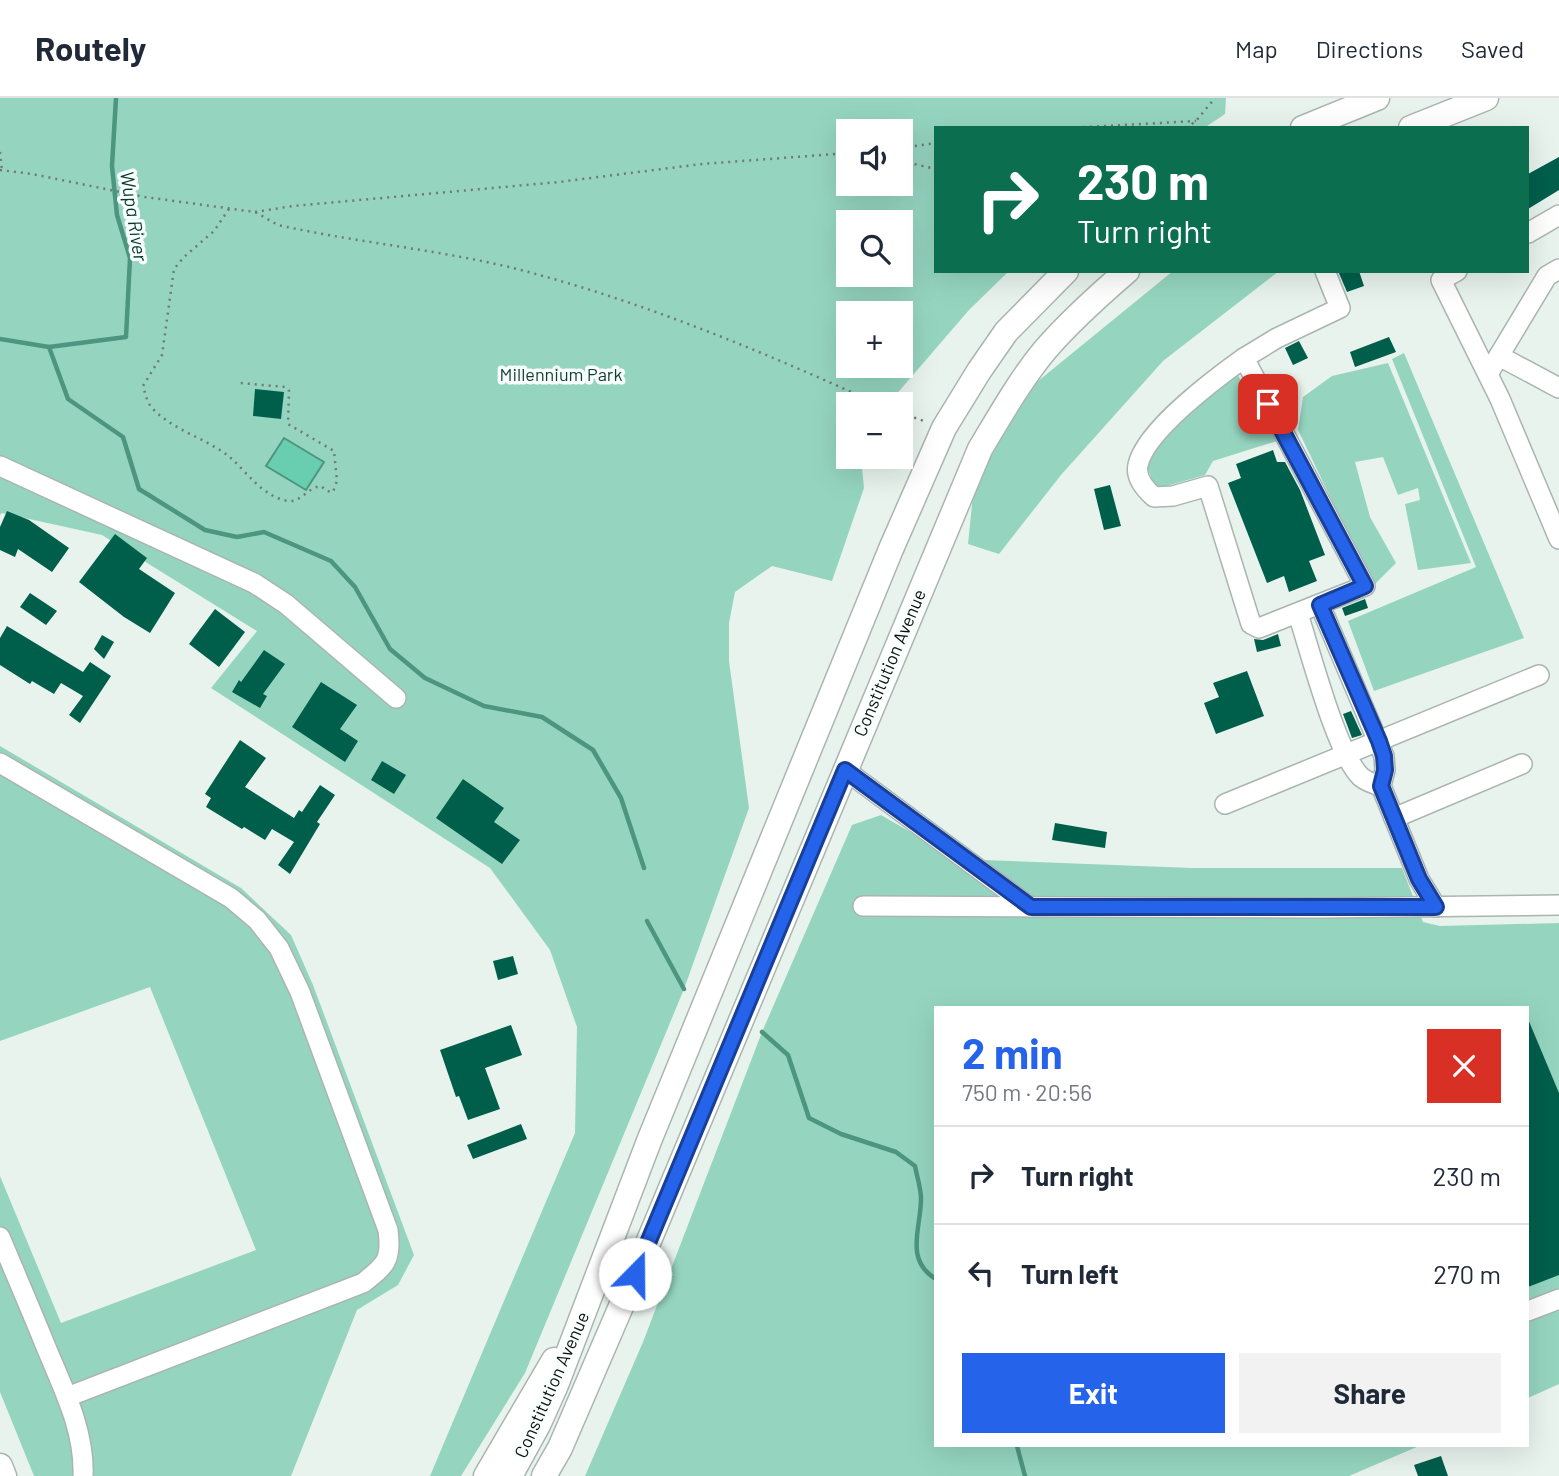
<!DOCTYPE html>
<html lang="en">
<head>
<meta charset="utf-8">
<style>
  :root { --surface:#fff; --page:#f2f2f3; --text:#1f2937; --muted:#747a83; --line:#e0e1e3; --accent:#2563eb }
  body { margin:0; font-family:Barlow,sans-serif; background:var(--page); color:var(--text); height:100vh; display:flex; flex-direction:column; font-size:26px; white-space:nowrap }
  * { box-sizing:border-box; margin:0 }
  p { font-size:23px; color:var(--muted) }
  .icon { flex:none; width:38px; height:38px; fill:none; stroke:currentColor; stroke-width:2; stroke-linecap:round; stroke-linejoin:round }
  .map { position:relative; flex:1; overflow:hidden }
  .panel { position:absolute; left:934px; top:908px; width:595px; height:441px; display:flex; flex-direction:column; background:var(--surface); border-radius:0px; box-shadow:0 7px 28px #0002 }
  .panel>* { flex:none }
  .banner { position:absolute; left:934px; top:28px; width:595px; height:147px; border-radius:0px; box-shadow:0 7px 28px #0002; background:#0b6e4f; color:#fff; overflow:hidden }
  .fabs { position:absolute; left:836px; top:21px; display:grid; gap:14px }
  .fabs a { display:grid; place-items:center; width:77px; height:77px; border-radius:0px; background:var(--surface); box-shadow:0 7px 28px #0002; font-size:35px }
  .pin { position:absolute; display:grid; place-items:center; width:60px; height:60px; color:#fff; margin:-30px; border-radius:14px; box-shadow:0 4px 10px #0006 }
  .me { position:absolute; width:77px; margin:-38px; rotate:22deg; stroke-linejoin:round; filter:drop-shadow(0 0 5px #0008) }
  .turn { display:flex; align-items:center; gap:24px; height:147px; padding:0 28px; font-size:32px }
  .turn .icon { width:91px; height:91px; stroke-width:2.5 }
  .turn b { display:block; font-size:49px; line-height:60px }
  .round { display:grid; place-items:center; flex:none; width:74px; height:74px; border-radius:0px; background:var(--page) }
  .summary { display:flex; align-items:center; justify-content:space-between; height:119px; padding:0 28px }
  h1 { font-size:42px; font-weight:700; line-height:52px; color:var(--accent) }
  .action { display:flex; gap:14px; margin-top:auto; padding:14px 28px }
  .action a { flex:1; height:80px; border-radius:0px; background:var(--accent); color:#fff; font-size:28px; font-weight:700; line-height:80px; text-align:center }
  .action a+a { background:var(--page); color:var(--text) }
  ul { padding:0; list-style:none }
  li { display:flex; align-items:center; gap:21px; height:98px; padding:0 28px; border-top:2px solid var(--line) }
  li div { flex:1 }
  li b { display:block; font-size:26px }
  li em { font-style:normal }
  header { display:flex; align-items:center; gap:42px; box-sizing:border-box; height:98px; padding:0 35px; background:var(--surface); border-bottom:2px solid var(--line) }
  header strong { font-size:33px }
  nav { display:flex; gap:38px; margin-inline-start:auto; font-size:24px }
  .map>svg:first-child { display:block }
</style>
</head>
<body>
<header>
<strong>Routely</strong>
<nav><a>Map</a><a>Directions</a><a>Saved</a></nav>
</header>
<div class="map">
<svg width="1559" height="1378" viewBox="0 0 1559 1378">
  <rect width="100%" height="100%" fill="#e8f3ee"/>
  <g fill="#95d5c0" fill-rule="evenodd">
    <path d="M 0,0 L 1226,0 L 1225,16 L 1204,30 L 936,30 L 936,173 L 1009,173 L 969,212 L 888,306 L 849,306 L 849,359 L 861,359 L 864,390 L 832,483 L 772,468 L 735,494 L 729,525 L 729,563 L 749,710 L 684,891 L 525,1275 L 461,1378 L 430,1378 L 575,1035 L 577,929 L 550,852 L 490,770 L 211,590 L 257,533 L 102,437 L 2,415 L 0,417 ZM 849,33 L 901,33 L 901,86 L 849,86 ZM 849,124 L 901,124 L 901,177 L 849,177 ZM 849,215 L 901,215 L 901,268 L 849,268 Z"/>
    <polygon points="1173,173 1279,173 1163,263 1061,377 999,456 968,446 974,387 1032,288"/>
    <polygon points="1404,255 1524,540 1374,593 1348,523 1476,469 1392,261"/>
    <polygon points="1388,265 1471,465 1418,472 1405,406 1420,402 1418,390 1398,397 1383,359 1355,364 1370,419 1396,465 1373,488 1298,332 1303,299 1332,278"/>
    <polygon points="1236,274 1277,343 1213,363 1205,377 1156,391 1146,367 1161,339"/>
    <polygon points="0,648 241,790 291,837 313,887 414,1157 398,1187 357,1212 291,1378 34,1378 0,1294 0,1078 61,1225 256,1152 150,889 0,943"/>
    <polygon points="881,717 957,761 1192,770 1402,770 1423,824 1440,828 1559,825 1559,1286 1528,1300 1528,910 936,910 936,1348 1419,1348 1349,1378 585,1378 643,1244 762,934 852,727"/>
  </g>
  <polygon fill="#69cdaf" stroke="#4d957f" stroke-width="2" points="284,340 324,364 306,392 266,368"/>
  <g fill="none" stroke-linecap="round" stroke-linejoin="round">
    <g stroke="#4d957f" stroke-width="4.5">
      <polyline points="0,241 49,249 126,239 130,160 117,117 112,68 116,0"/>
      <polyline points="49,249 68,301 123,339 139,391 205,432 237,439 264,434 331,463 355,489 390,551 425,580 484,608 542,619 593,652 621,700 644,770"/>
      <polyline points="647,823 684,891"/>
      <path d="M 762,934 L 788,957 L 809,1020 L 841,1036 L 896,1054 L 915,1068 C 917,1079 921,1090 921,1101 C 921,1130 904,1162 936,1181"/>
      <polyline points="1017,1348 1025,1378"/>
    </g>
  </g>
  <g fill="#005f4b">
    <polygon points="1559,59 1559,92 1528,111 1528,76"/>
    <polygon points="1338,173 1359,173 1364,188 1347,194"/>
    <polygon points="1389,239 1396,254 1355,269 1350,254"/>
    <polygon points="1299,243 1308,260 1293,267 1285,250"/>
    <polygon points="255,291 284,294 281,321 253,318"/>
    <polygon points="1273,352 1277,364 1285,364 1300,392 1325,457 1309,463 1317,483 1289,494 1284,478 1267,485 1228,385 1241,380 1236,366"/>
    <polygon points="1110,387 1121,428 1104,432 1094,391"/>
    <polygon points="7,413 29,422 69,450 52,474 18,451 15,459 0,452 0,429"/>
    <polygon points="115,436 147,460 139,471 175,495 150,535 124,519 79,484"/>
    <polygon points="30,495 57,513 46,527 20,509"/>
    <polygon points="1365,501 1368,510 1345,518 1342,510"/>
    <polygon points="215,511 245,534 219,569 189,546"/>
    <polygon points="7,528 83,574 90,564 111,578 80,625 69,617 83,598 61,585 54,596 32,583 30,586 0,567 0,540"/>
    <polygon points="1278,536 1281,548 1257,554 1254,541 1263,542"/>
    <polygon points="102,537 114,544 104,561 94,551"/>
    <polygon points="264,552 285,566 263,596 267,598 260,610 232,594 239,582 241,584"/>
    <polygon points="1247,573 1264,618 1216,636 1204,605 1219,599 1213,585"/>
    <polygon points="321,584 357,607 340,631 358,643 345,664 292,629"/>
    <polygon points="1351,613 1362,637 1352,640 1343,616"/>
    <polygon points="240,642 266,660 245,689 294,720 299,712 302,714 320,687 335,697 317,724 320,726 290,776 278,767 294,744 272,731 265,742 244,729 242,731 206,709 211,700 205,696"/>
    <polygon points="382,663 406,677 394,696 371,682"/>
    <polygon points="463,681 504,710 494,724 520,742 502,766 436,720"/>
    <polygon points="1055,725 1107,734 1105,750 1052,742"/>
    <polygon points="513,858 518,876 498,882 493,863"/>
    <polygon points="1528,921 1559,995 1559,1177 1528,1189"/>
    <polygon points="511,927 522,957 485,970 500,1011 468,1022 459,998 456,999 440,952"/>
    <polygon points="521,1026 527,1041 473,1061 467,1047"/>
    <polygon points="1441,1358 1448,1378 1418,1378 1414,1367"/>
  </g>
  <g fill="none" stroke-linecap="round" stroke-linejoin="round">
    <defs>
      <g id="minor">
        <polyline points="1528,135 1559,117"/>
        <polyline points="1457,173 1441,182 1500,301 1559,441"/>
        <polyline points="1499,258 1559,290"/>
        <path d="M 1244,260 L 1365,488 L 1259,530 L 1251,526 L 1208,388 L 1173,398 L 1154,399 C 1145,391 1135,380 1138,367 C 1145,333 1216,280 1244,260 Z"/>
        <polyline points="1244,260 1277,240 1340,210 1325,173"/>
        <polyline points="1488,276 1547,178 1559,171"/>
        <polyline points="0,368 254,485 286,506 396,600"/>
        <polyline points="1320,507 1384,658 1385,672 1381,688 1419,781 1436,809"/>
        <path d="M 1298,516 C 1310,552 1336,655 1361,679 C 1367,684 1374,686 1381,688"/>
        <path d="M 0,665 L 231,800 L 257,822 L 279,850 L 300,894 L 388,1132 C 392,1162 386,1167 363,1185 L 67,1299"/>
        <polyline points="845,672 1030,809"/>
        <polyline points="1225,706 1539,577"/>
        <polyline points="1394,720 1522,666"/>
        <polyline points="863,808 1318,810 1559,807"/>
        <path d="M 0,1139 C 15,1175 31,1212 46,1249 C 63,1290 85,1333 83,1378"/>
        <polyline points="1528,1213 1559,1201"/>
      </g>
      <g id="major">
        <polyline points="1303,30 1377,0"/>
        <polyline points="1411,30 1486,0"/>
        <polyline points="0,1368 4,1378"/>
        <polyline points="486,1378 554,1262"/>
        <polyline points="510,1378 538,1327 556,1287 649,1043 891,451 944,330 979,273 1006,234 1066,173"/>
        <path d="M 544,1378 L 560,1350 L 635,1176 L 980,351 C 1000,318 1020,282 1045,252 C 1070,223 1098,198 1127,173"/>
      </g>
    </defs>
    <use href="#minor" stroke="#aab5b1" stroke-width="22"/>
    <use href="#major" stroke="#aab5b1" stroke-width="27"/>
    <g stroke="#717875" stroke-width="2.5" stroke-dasharray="2 5" stroke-linecap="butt">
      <polyline points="1069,30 1196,23"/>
      <polyline points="1186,30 1196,23 1215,0"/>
      <polyline points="901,50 936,45"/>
      <polyline points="0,54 2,73"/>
      <polyline points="901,63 936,71"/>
      <path d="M 0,72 L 32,76 L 145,99 L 255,114 L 278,127 C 354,144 433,151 509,169 C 637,201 759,252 878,306"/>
      <path d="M 229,111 L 214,133 L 184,159 L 174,171 L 162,257 L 143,288 C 146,298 147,305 154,312 C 176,334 209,341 232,361 C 248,376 264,399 288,403 C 300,405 307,390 321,388 L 327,393 L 333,394 L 337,383 L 334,353 L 288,326 L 289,293 L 286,289 L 240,285"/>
      <polyline points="255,114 293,108 559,84 702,66 849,55"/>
      <polyline points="901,315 924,323"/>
    </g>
    <use href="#minor" stroke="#fff" stroke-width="19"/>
    <use href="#major" stroke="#fff" stroke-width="24"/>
  </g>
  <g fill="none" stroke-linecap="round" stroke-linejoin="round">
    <defs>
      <polyline id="route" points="635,1176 845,672 1031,809 1436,809 1419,781 1381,688 1385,672 1384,658 1379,643 1320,507 1365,488 1268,306"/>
    </defs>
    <use href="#route" stroke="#184099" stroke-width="18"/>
    <use href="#route" stroke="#2563eb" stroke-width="12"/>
  </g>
  <g text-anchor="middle" stroke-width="7" stroke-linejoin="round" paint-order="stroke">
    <g font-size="18" fill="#103d31" stroke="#f8fffc">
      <text x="561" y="283">Millennium Park</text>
    </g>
    <g font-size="18" fill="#0d1110" stroke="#f8fffc">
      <text transform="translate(890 565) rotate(-67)" y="6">Constitution Avenue</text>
      <text transform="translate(552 1287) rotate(-66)" y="6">Constitution Avenue</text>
    </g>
    <g font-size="19" font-style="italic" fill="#07372b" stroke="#f8fffc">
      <text transform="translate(134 118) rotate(81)" y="7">Wupa River</text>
    </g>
  </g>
</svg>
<div class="fabs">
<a><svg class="icon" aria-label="sound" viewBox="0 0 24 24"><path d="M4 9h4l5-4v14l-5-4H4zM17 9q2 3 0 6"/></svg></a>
<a><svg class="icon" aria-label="search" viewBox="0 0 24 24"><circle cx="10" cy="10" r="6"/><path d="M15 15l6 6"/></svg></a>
<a>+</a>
<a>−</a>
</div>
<div class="pin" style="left:1268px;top:306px;background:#d93025"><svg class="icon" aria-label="arrive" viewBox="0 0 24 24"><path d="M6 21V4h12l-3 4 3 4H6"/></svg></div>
<svg class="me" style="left:635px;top:1176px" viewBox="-20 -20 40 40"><circle r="19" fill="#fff"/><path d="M0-13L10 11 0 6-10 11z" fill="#2563eb"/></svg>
<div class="banner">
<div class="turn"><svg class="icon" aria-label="right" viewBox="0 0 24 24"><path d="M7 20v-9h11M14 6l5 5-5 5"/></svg><div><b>230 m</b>Turn right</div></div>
</div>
<section class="panel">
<div class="summary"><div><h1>2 min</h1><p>750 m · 20:56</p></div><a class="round" style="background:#d93025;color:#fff"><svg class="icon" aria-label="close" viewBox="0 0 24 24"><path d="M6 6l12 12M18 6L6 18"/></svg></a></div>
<ul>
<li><svg class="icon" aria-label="right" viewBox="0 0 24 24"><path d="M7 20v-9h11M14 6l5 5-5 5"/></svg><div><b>Turn right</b></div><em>230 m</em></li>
<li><svg class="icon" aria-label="left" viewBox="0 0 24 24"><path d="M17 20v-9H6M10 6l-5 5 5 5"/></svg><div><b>Turn left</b></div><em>270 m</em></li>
</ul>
<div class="action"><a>Exit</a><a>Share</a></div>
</section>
</div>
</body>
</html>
